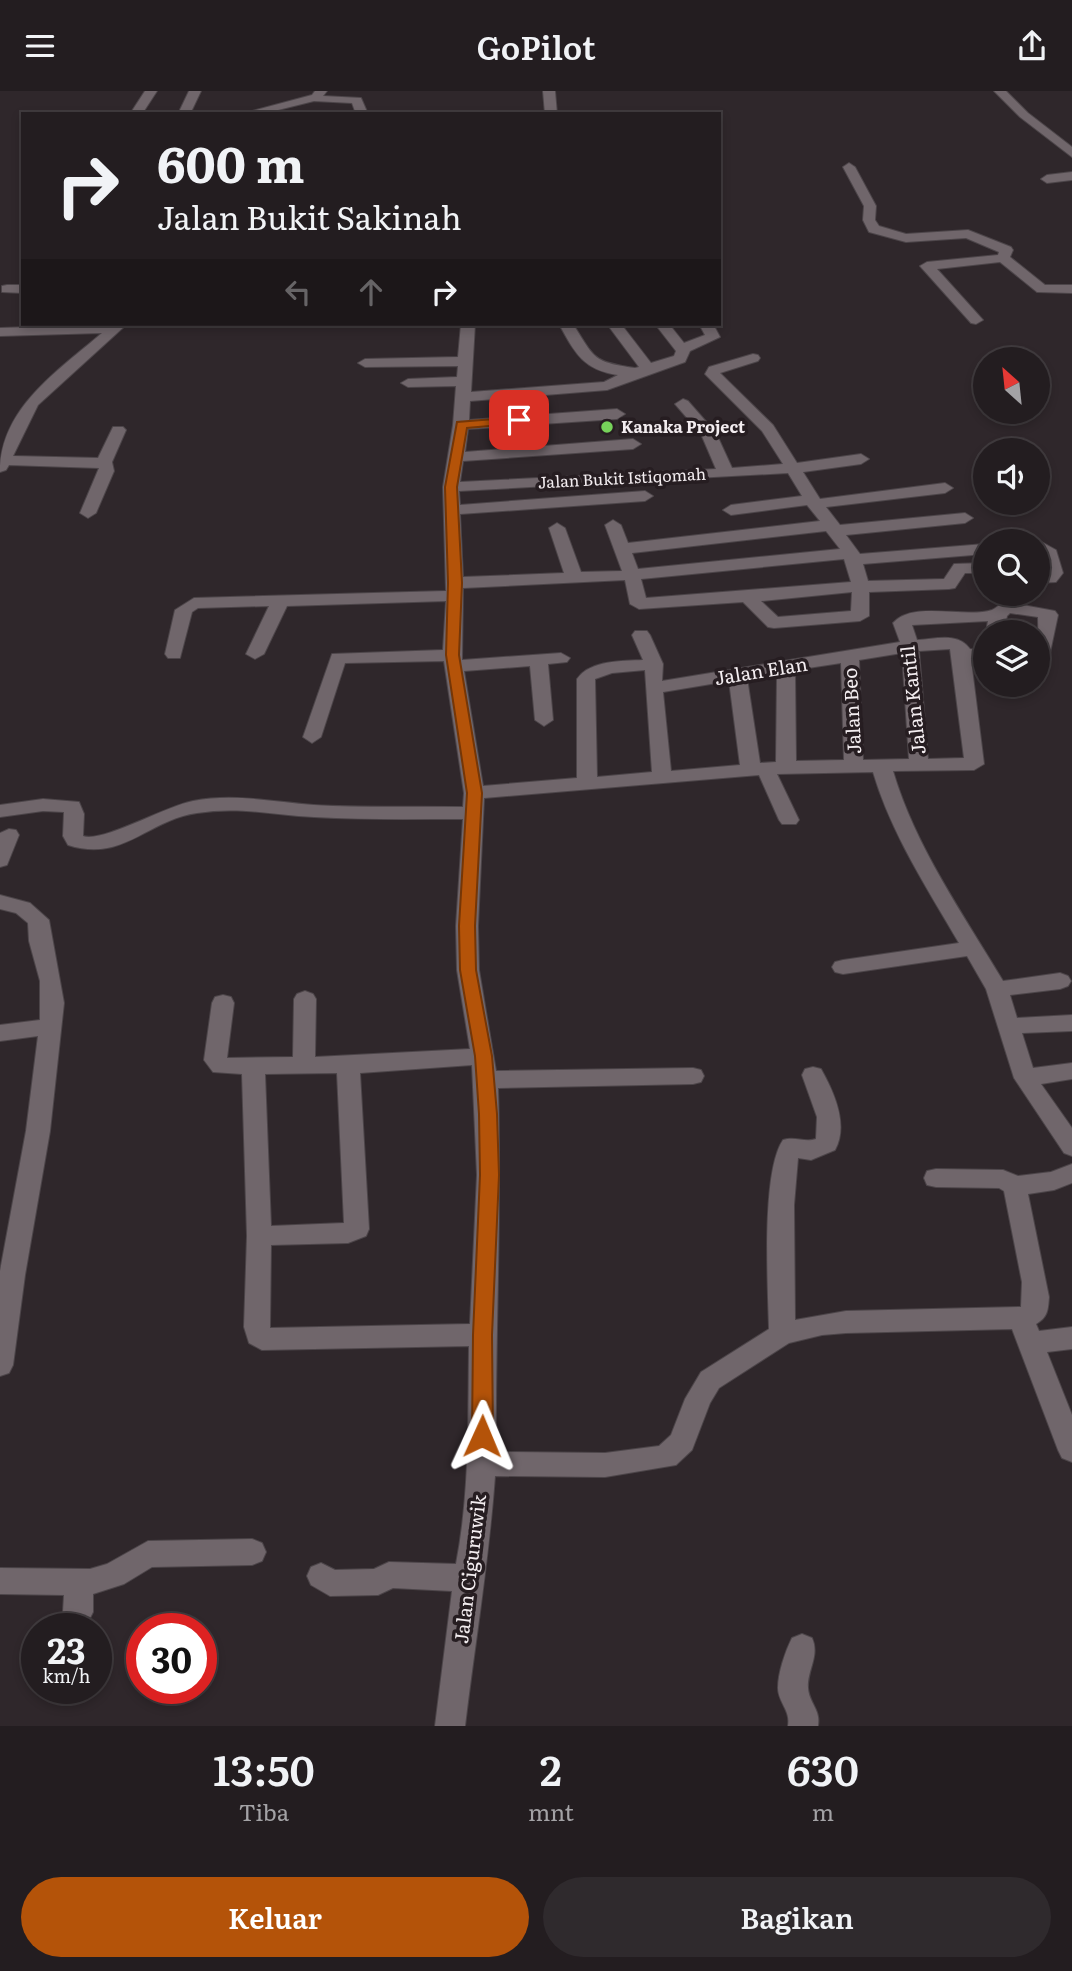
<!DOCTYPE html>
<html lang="id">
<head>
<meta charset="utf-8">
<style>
  :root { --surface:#231d20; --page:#2f2a2d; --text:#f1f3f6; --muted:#a3a2a5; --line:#403b3e; --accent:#b45309 }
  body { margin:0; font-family:Literata,serif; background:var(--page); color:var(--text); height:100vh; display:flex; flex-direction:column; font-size:26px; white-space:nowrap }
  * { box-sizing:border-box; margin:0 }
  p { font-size:23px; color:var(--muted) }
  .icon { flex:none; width:38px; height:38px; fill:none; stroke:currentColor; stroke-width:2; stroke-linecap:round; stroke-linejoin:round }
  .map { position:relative; height:1635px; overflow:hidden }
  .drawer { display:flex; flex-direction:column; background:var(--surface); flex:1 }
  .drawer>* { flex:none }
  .banner { position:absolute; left:21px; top:21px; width:700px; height:214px; border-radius:0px; box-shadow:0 4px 10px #0003,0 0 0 2px var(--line); background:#231d20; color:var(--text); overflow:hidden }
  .needle { width:46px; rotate:333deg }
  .controls { position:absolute; left:973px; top:256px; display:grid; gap:14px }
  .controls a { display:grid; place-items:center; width:77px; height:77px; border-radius:50%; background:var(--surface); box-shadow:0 4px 10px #0003,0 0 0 2px var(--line); font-size:35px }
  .speed { position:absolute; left:21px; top:1522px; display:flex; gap:14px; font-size:35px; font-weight:700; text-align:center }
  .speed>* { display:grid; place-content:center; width:91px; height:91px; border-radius:50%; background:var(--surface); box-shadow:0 4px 10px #0003,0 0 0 2px var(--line); line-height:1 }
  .speed small { font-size:18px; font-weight:400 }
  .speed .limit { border:10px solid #d22; background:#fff; color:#111 }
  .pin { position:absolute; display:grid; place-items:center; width:60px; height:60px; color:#fff; margin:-30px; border-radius:14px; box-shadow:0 4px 10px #0006 }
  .me { position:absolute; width:77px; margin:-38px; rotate:1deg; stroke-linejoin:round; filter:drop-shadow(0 0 5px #0008) }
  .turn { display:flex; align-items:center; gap:24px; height:147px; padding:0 21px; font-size:32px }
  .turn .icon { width:91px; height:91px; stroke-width:2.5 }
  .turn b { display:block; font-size:49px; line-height:60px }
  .lanes { display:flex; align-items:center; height:66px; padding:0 21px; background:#0003; justify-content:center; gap:35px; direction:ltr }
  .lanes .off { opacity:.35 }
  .eta { display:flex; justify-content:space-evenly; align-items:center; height:119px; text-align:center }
  .eta b { font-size:42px; font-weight:600; line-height:49px }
  .cta { display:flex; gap:14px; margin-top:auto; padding:14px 21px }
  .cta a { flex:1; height:80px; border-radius:42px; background:var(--accent); color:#fff; font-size:28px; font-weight:600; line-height:80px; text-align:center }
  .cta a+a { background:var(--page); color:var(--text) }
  header { display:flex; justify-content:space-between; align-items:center; height:91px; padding:0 21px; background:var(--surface); font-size:32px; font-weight:600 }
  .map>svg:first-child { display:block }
</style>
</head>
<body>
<header><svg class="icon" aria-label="menu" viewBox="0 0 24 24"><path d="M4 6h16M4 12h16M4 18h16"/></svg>GoPilot<svg class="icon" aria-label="share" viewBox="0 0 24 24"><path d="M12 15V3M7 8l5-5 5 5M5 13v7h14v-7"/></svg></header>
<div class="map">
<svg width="1072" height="1635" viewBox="0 0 1072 1635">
  <rect width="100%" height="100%" fill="#2f272b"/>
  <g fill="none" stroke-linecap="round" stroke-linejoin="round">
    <defs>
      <g id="minor">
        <polygon points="145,0 157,0 142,23 130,23"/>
        <polygon points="189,0 201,0 190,23 178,23"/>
        <polygon points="315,0 327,0 323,5 361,7 368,23 356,23 352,12 314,10 262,23 241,23 312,4"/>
        <polygon points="543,0 555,0 557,23 545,23"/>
        <polygon points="994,0 1006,0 1028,22 1072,56 1072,66 1020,26"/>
        <polygon points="849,72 855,76 876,115 875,129 879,135 906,143 968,139 1011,156 1013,159 1010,166 1045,194 1072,194 1072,202 1037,201 1000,171 937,178 983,229 976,233 971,232 920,175 927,171 998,164 999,161 966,147 906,151 869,141 863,129 864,115 843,76"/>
        <polygon points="1072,81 1072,89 1047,92 1041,88 1047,84"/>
        <polygon points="7,194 23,194 23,202 2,201 2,195"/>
        <path d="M 127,233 L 38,314 L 13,365 L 98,367 L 113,336 L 123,336 L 126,339 L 112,371 L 114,380 L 96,422 L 88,427 L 80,422 L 99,377 L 9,374 L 6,379 L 0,381 C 0,317 58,280 102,242 L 0,245 L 0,237 Z"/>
        <path d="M 461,233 L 475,233 L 471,301 L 604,291 L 618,284 C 583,279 575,262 559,233 L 573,233 C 595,268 593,271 635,277 L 639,276 L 607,233 L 621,233 L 651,272 L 674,265 L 676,260 L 655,233 L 669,233 L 684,252 L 705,244 L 699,233 L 713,233 L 720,246 L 690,260 L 685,271 L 607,299 L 470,310 L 469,329 L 617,318 L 625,323 L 617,328 L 468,338 L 465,361 L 633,348 L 641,353 L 633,358 L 463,370 L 460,391 L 716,378 L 701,343 L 675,313 L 683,308 L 688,310 L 716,342 L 732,377 L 783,373 L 762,340 L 705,283 L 709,276 L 753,263 L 758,264 L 760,267 L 758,270 L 720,282 L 773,334 L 797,372 L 861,363 L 869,368 L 861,373 L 803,381 L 820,408 L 945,392 L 953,397 L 945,402 L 826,416 L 840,434 L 965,422 L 973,427 L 965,432 L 846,444 L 860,463 L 985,453 L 985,463 L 863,473 L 868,490 L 944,488 L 954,473 L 985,472 L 985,482 L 965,482 L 955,497 L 949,498 L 869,501 L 869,525 L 860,530 L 774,537 L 768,536 L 743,511 L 639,518 L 630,513 L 625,489 L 463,497 L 462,569 L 561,562 L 570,567 L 567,571 L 548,573 L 553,629 L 544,635 L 535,629 L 530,575 L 464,580 L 483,695 L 577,687 L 577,588 C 590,569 622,570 643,569 L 632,544 L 635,540 L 647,540 L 650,544 L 663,573 L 662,590 L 900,551 L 893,532 C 913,509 966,528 992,519 C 997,517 1000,512 1006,511 L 1055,520 L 1058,524 L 1048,571 L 1039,576 L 1038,526 L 1010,522 L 1007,525 L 1004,541 L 986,541 L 988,530 L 912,534 L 917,549 C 936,548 958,541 970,558 L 985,560 L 985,570 L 971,569 L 984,673 L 974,679 L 893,680 C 915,755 963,823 1003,890 L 1060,882 L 1068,885 L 1071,890 L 1068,895 L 1060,898 L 1010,904 L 1017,927 L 1072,924 L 1072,940 L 1022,942 L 1033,977 L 1072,972 L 1072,988 L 1041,993 L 1072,1037 L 1072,1065 L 1064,1062 L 1014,987 L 986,898 L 967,865 L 843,883 L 835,881 L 832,876 L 835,871 L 843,869 L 959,852 C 927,797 891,742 873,681 L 777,683 L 799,729 L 796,733 L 782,733 L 779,729 L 759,684 L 484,707 L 478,835 L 479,879 L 496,980 L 693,977 L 701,979 L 704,985 L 701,991 L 693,993 L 498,997 C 502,1118 495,1240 496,1361 L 605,1362 L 659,1355 L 671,1344 L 685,1308 L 701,1281 L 769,1238 C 768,1196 761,1081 783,1049 C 795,1045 805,1052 816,1048 L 817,1026 L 802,984 L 805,978 L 813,976 L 821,978 C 834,1001 849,1034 835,1059 L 811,1069 L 798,1067 L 794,1114 L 795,1229 L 846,1220 L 1021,1216 L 1022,1191 L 1004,1100 L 999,1097 L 936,1096 L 927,1094 L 924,1087 L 927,1080 L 936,1078 L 1003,1079 L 1018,1085 L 1051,1081 L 1072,1073 L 1072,1092 L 1054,1099 L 1028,1103 L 1049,1206 C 1048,1219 1048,1226 1036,1233 L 1039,1240 L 1072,1236 L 1072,1258 L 1047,1261 L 1072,1324 L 1072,1371 L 1062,1367 L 1058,1359 L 1012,1238 L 846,1242 L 822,1244 L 789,1252 L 719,1297 L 710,1312 L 692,1359 L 676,1374 L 605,1386 L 495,1385 C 489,1469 475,1552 465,1635 L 435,1635 L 452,1500 L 393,1497 L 378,1504 L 330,1505 L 311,1494 L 307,1485 L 311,1476 L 321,1472 L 335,1479 L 374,1478 L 389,1471 L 456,1473 C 470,1401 468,1328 469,1255 L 262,1259 L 249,1252 L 244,1236 L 247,1145 L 242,983 L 213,981 L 204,969 L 212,912 L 215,906 L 223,904 L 231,906 L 234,912 L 227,967 L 293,966 L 294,908 L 297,903 L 305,900 L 313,903 L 316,908 L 315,966 L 470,958 L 457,879 L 456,835 L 463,728 C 413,728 363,729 314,726 C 273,724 238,715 197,722 C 147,729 123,772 68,754 L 63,745 L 64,721 L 43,720 L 0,726 L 0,714 L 43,708 L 79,711 L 84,723 L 83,745 C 102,752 166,715 193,710 C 234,702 273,711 314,714 C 364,717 414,715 463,716 L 464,702 L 444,570 L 345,572 L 321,646 L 312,652 L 303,646 L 332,563 L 443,559 L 446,510 L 287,515 L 264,563 L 255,568 L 246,563 L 269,515 L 198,517 L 192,521 L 180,567 L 168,567 L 165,563 L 175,519 L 194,507 L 446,500 L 443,396 L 453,334 L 456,295 L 408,296 L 401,292 L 408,288 L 457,286 L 458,275 L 365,276 L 358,272 L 365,268 L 458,266 ZM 788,382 L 802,405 L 731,414 L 723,419 L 731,424 L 807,414 L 820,430 L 628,452 L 621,434 L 613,429 L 605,434 L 622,480 L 581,481 L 565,437 L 557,432 L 549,437 L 564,482 L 463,486 L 460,423 L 645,410 L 653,405 L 645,400 L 460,414 L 459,400 ZM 826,440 L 840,458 L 638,478 L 632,462 ZM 844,468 L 851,491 L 646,507 L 641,488 ZM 852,501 L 851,520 L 778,526 L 761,510 ZM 950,558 L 964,667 L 928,668 L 919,560 ZM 902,562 L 909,668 L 863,669 L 859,569 ZM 841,572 L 844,669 L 796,670 L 795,579 ZM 645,579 L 652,681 L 597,686 L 595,588 L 612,582 ZM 777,582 L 776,671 L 760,672 L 747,587 ZM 729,590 L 740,674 L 671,680 L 663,601 ZM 472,974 L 477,1084 L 470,1233 L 270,1237 L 271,1154 L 348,1152 L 366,1145 L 369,1138 L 360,982 ZM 337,982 L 344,1132 L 271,1135 L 265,983 Z"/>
        <polygon points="1038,449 1056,459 1063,482 1056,491 1038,492 1038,482 1045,482 1038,460 1038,450 1035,450"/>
        <polygon points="9,738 16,739 19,744 7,774 0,776 0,742"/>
        <polygon points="0,804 30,812 49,829 64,912 50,1040 25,1184 13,1274 9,1282 0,1285 0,1180 26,1040 38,945 0,950 0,934 40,929 40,890 29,850 28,832 16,822 0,818"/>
        <polygon points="252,1448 262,1452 266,1461 262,1470 252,1474 152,1476 124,1493 93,1503 93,1521 88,1531 78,1535 68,1531 63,1521 64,1504 0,1503 0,1477 90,1478 107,1473 148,1450"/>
        <path d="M 802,1543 L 812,1547 C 820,1565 807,1579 808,1597 C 809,1612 821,1619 818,1635 L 788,1635 C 791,1620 778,1611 778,1597 C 778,1582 785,1561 792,1547 Z"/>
      </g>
    </defs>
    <use href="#minor" stroke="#4c4549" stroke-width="2"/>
    <use href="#minor" fill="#70666b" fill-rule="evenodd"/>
  </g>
  <polygon fill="#b45309" stroke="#753606" stroke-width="2" points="519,326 523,327 523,332 467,337 457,396 462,492 459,564 482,702 475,835 476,879 492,965 497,1023 499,1084 492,1244 493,1345 490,1352 482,1354 475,1352 472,1345 473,1244 480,1084 479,1023 475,965 460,879 459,835 467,702 446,564 448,492 445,396 457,331"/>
  <circle fill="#76d25a" stroke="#261d21" stroke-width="2.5" cx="607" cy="336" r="7"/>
  <g text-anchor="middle" stroke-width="7" stroke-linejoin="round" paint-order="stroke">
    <g font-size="16" font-weight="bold" fill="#f3edf0" stroke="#261d21" text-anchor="start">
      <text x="621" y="342">Kanaka Project</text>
    </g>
    <g font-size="16" fill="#f3edf0" stroke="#261d21">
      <text transform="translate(622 387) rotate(-3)" y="6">Jalan Bukit Istiqomah</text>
    </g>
    <g font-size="19" fill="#f3edf0" stroke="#261d21">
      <text transform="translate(761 580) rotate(-9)" y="7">Jalan Elan</text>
      <text transform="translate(913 609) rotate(-96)" y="7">Jalan Kantil</text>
      <text transform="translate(852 620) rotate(-93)" y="7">Jalan Beo</text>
      <text transform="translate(470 1478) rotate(-83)" y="7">Jalan Ciguruwik</text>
    </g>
  </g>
</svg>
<div class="controls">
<a><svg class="needle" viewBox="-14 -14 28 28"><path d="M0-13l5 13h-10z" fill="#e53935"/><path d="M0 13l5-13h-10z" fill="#a3a2a5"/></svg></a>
<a><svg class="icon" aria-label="sound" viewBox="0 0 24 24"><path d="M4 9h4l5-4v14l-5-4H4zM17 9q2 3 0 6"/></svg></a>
<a><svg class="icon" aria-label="search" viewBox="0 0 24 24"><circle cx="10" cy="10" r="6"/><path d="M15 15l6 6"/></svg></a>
<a><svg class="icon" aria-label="layers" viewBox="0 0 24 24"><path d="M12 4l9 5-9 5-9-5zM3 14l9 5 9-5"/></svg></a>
</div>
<div class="speed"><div>23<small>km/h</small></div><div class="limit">30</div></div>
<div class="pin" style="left:519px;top:329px;background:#d93025"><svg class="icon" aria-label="arrive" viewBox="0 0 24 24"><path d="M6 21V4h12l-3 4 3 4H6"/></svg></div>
<svg class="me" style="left:482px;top:1345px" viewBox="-20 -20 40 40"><path d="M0-17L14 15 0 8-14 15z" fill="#b45309" stroke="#fff" stroke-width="4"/></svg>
<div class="banner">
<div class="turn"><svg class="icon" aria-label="right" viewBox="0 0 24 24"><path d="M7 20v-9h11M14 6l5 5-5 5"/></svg><div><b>600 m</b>Jalan Bukit Sakinah</div></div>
<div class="lanes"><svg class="icon off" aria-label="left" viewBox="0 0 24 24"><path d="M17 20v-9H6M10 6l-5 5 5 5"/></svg><svg class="icon off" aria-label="ahead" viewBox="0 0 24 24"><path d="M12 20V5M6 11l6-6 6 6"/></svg><svg class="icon" aria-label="right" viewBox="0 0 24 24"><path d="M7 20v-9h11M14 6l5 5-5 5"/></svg></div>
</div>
</div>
<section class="drawer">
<div class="eta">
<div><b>13:50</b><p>Tiba</p></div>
<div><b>2</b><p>mnt</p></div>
<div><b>630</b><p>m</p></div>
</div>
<div class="cta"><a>Keluar</a><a>Bagikan</a></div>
</section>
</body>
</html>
